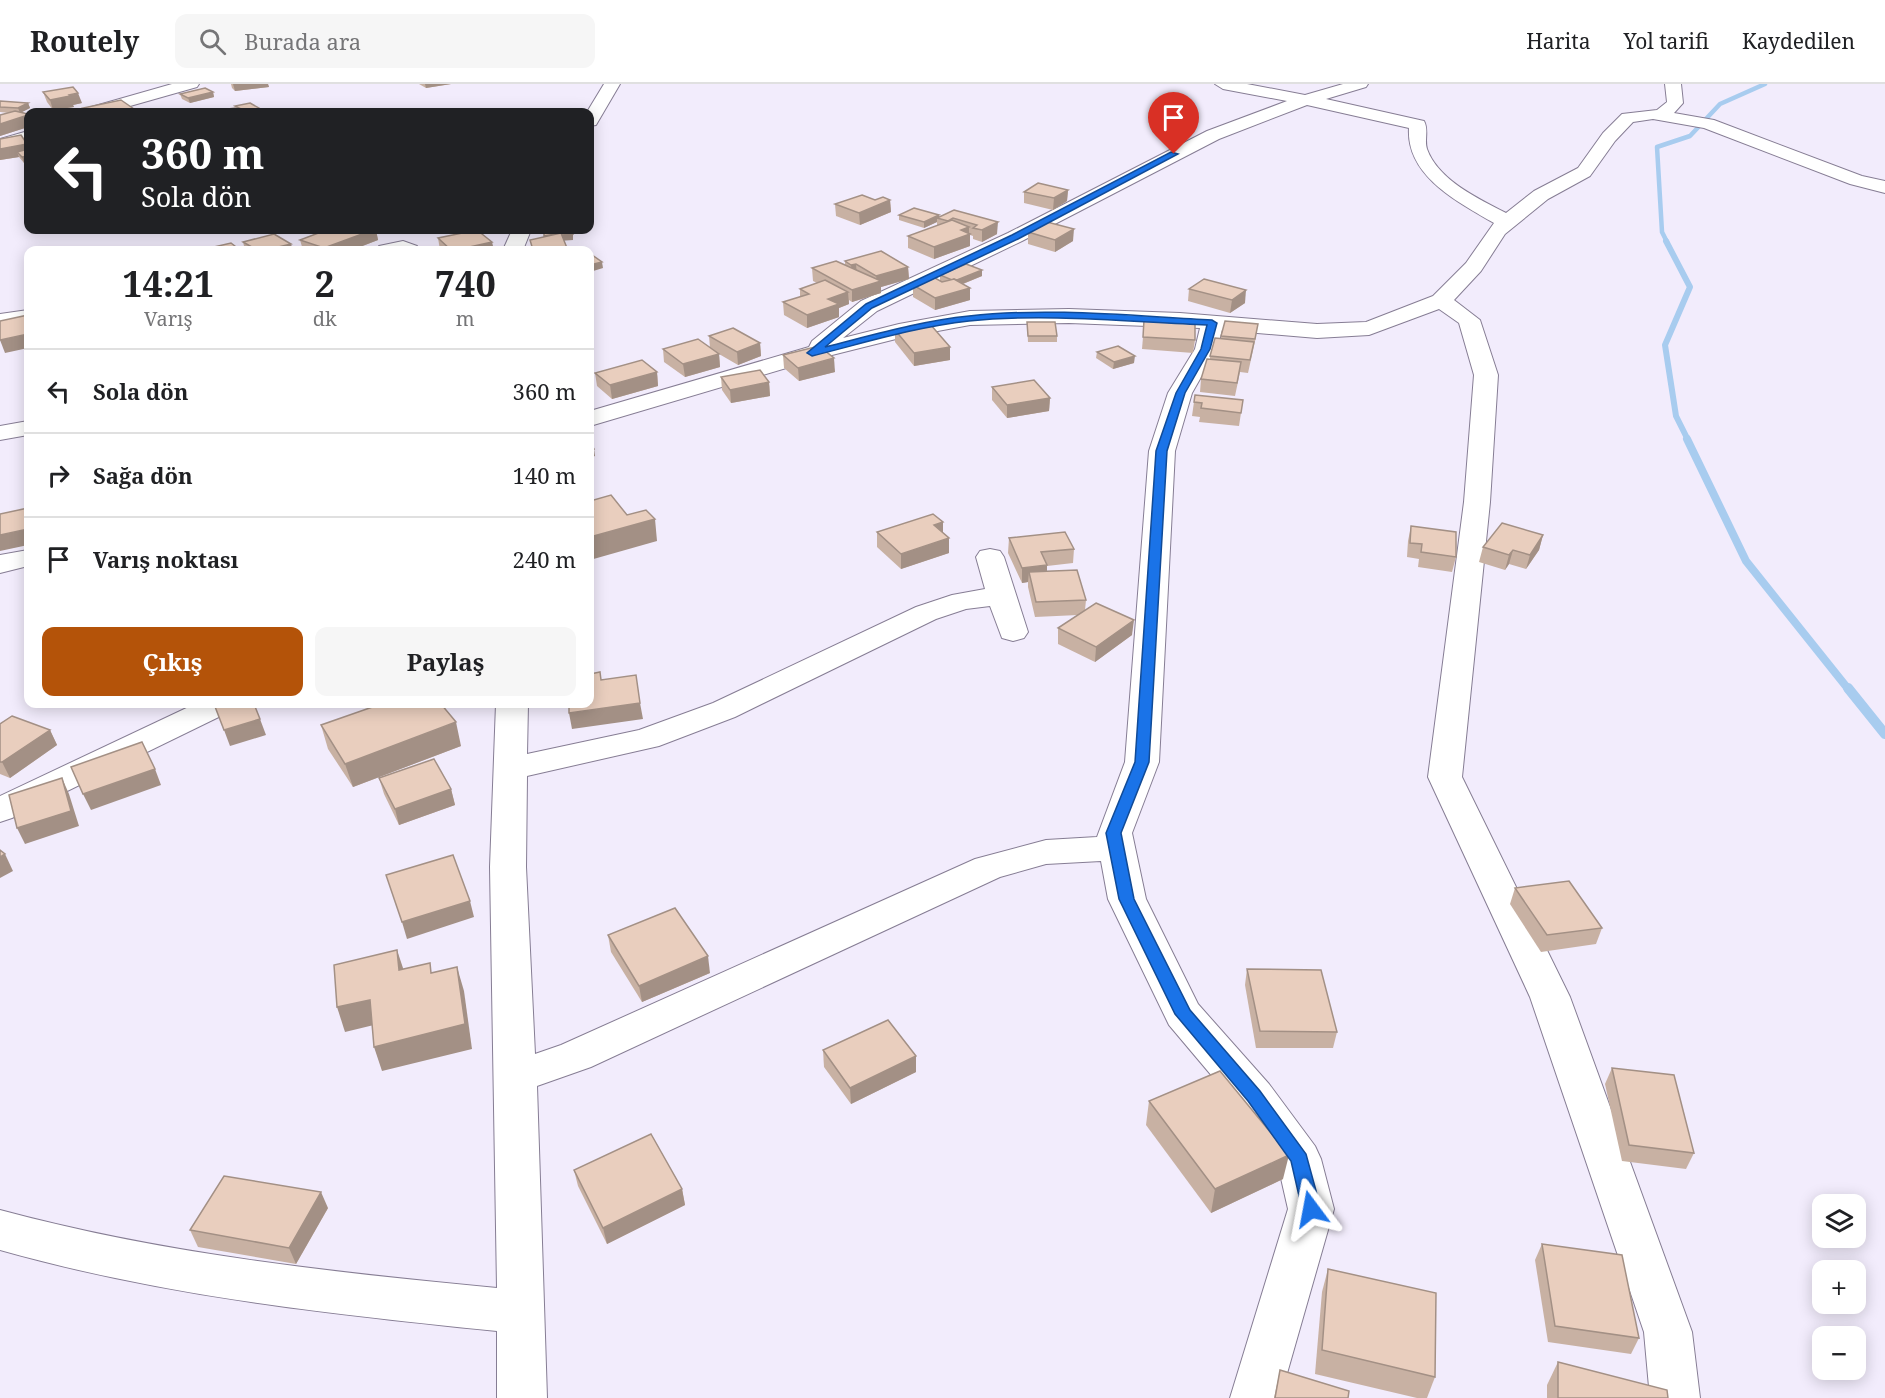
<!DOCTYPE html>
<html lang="tr">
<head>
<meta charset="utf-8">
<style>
  :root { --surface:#fff; --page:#f6f6f6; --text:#202124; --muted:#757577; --line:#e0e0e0; --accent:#b45309 }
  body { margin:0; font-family:"Noto Serif",serif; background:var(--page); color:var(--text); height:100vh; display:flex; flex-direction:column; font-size:22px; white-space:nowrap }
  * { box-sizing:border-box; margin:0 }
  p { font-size:20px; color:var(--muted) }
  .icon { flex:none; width:33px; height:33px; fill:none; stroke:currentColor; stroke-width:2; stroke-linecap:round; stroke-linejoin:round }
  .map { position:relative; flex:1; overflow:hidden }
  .drawer { position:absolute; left:24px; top:162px; width:570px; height:462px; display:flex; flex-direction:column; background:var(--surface); border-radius:12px; box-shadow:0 3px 15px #0003 }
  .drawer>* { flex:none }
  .hud { position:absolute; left:24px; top:24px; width:570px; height:126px; border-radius:12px; box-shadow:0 3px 15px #0003; background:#202124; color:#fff; overflow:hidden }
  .controls { position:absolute; left:1812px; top:1110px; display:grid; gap:12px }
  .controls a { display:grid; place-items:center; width:54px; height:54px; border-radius:12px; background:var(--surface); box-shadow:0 3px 15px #0003; font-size:30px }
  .pin { position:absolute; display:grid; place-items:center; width:51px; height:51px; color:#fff; margin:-62px -26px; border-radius:50% 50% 50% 0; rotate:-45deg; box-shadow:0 0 6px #0007 }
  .pin .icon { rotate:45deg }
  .me { position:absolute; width:66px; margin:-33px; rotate:347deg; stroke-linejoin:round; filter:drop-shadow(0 0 4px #0008) }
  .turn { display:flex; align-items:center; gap:21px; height:126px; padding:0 18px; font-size:27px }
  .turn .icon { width:78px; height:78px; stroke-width:2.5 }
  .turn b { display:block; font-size:42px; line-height:51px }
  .eta { display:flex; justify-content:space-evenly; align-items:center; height:102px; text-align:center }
  .eta b { font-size:36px; font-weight:700; line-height:42px }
  .button { display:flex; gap:12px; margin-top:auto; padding:12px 18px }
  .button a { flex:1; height:69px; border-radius:12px; background:var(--accent); color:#fff; font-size:24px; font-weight:700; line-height:69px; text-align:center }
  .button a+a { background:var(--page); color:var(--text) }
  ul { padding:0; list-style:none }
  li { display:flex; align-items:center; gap:18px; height:84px; padding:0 18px; border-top:2px solid var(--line) }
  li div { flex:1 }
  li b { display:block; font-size:22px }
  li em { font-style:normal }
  header { display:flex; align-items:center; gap:36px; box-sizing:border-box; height:84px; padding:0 30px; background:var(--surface); border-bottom:2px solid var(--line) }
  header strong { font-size:28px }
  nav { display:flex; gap:33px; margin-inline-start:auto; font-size:21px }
  .search { width:420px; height:54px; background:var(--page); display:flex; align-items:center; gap:15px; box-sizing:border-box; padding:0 21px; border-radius:12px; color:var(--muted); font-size:22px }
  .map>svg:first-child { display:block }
</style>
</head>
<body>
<header>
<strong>Routely</strong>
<div class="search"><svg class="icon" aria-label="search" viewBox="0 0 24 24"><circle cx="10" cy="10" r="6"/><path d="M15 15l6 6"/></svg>Burada ara</div>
<nav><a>Harita</a><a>Yol tarifi</a><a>Kaydedilen</a></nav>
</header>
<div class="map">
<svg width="1885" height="1314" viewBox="0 0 1885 1314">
  <rect width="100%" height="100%" fill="#f2ecfc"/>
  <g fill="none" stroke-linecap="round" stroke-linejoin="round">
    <polyline stroke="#a8ccef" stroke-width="4.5" points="1667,158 1662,148 1657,63 1690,52 1720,20 1765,0"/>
    <polyline stroke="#a8ccef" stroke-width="6" points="1666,157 1690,203 1665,261 1676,332 1688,356"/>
    <polyline stroke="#a8ccef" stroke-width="8" points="1687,355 1746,477 1849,606"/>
    <polyline stroke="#a8ccef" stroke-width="10" points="1848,604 1885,650"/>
    <defs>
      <g id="minor">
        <polygon points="172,0 199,0 197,3 109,28 86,28 88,24"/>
        <polygon points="604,0 620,0 596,41 590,42 590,28 587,28"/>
        <path d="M 1215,0 L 1247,0 L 1305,11 L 1343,0 L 1368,0 L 1366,3 L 1326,15 L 1424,37 C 1429,46 1424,56 1427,65 C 1438,96 1479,115 1506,129 L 1534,107 L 1578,84 L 1603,49 L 1622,30 L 1657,26 L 1667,18 L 1665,0 L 1681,0 L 1683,19 L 1674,29 L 1714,36 L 1862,92 L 1885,97 L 1885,109 L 1850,100 L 1704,44 L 1653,35 L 1633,38 L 1615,57 L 1590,92 L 1548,115 L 1505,150 L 1481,187 L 1454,216 L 1480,236 L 1498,291 L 1490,418 L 1462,693 L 1570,913 L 1692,1248 L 1700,1314 L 1650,1314 L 1644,1248 L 1530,913 L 1428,693 L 1464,418 L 1474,291 L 1459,239 L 1439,225 L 1369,251 L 1317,254 L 1222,246 L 1217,265 L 1192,309 L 1175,367 L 1159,678 L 1132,749 L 1146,815 L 1198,920 L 1269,1000 L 1315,1062 L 1321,1075 L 1334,1125 L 1280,1314 L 1230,1314 L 1288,1125 L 1278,1081 L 1239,1024 L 1169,941 L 1108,815 L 1101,777 L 1046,780 L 1000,793 L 591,983 L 537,1002 L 547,1314 L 497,1314 L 497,1247 C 329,1230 163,1212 0,1166 L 0,1126 C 163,1170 329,1188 497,1204 L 490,783 L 496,620 L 528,620 L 527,670 L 639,646 L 713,619 L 916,523 L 952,511 L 985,505 L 976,473 L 980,467 L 990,465 L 1000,467 L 1004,473 L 1028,548 L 1024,554 L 1013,557 L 1002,554 L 990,522 L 966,525 L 936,535 L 735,633 L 659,662 L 527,692 L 526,783 L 535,970 L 561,961 L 975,775 L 1046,756 L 1097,753 L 1125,678 L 1149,367 L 1168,309 L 1195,265 L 1200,244 L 1069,239 L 970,241 L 900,254 L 820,274 L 590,342 L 590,327 L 809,263 L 812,257 L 861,217 L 1008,149 L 1207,47 L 1287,17 L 1223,5 ZM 1307,21 L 1409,44 C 1406,92 1458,118 1494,139 L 1466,179 L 1433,212 L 1366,238 L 1317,240 L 1180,229 L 1069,225 L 970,227 L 899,240 L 843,254 L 877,227 L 1022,157 L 1219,55 Z"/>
        <polygon points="28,47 28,57 0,66 0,55"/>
        <polygon points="512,146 531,146 523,166 503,166"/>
        <polygon points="403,157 417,162 420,166 376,166 379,162"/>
        <polygon points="28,226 28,239 0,244 0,230"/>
        <polygon points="28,337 28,351 0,356 0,342"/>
        <polygon points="28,466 28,482 0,489 0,471"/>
        <polygon points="195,620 236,620 231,627 12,734 0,738 0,712"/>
      </g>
    </defs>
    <use href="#minor" stroke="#867d94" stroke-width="2"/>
    <use href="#minor" fill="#fff" fill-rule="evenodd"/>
  </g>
  <g fill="#c8b1a3">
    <polygon points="231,0 268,0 269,3 235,7 232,4"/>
    <polygon points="419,0 451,0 426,4"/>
    <polygon points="43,8 82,19 73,21 74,23 53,26 47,18"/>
    <polygon points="213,8 214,13 190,19 182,15 180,10"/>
    <polygon points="0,17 28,19 30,24 22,28 28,30 28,43 0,52 0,31 9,29 0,28"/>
    <polygon points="235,22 266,28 207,28 236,25"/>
    <polygon points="0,55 27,60 28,63 28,78 24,79 19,73 0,76"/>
    <polygon points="590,91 592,91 594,102 593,116 590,117"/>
    <polygon points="1068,106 1067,117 1053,126 1024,119 1024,108"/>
    <polygon points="875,116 890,116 891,128 860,141 836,132 835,120"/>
    <polygon points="954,126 997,150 982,158 973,155 973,152 970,151 970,162 934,175 908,164 908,152 937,142 937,138 924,144 899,136 899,131 939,133"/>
    <polygon points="316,146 376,146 378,156 352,166 303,166 300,156 317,149"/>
    <polygon points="1028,148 1073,157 1055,168 1028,160"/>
    <polygon points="438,154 494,166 440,166"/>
    <polygon points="243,158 293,166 245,166"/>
    <polygon points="845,177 908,183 909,195 881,203 881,209 852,218 849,216 849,220 839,224 839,233 807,244 784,231 783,218 800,213 800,205 817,199 813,197 812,184 845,181"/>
    <polygon points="940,191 982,192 963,200 970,204 970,216 935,226 913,213 913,201 940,197"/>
    <polygon points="1189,205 1245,219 1230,229 1188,217"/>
    <polygon points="1027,238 1057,252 1057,258 1028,258"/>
    <polygon points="895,246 950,276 914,282 895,258"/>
    <polygon points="709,252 760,259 761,272 738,281 719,270 720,283 685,293 664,278 663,265 710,264"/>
    <polygon points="1221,252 1256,253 1248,289 1240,288 1235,312 1200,308 1201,295 1210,275 1210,272 1221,255"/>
    <polygon points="1143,253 1195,256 1193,269 1142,265"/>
    <polygon points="1097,268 1134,279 1113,285 1096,274"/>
    <polygon points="783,271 835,288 799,297 784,284"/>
    <polygon points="657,288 658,302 612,315 597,302 595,289"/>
    <polygon points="721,293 769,298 770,312 731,319 722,306"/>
    <polygon points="992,303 1050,314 1049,327 1007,334 992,316"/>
    <polygon points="1243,316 1239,342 1199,338 1200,333 1192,332 1194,318"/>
    <polygon points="1411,442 1456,473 1452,488 1418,483 1419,475 1407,473 1408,457"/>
    <polygon points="877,448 943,449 949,469 901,485 877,463"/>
    <polygon points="1543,451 1539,466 1526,485 1509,480 1505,486 1479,478 1483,463"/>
    <polygon points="1009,454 1074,465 1073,479 1047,482 1047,487 1086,516 1085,526 1132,551 1095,578 1058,560 1058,544 1078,531 1035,533 1028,503 1028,498 1022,499 1008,469"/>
    <polygon points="0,640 50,646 57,661 10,694 0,690"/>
    <polygon points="321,641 461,662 353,703 328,665"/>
    <polygon points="379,694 451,705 455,721 399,741 384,710"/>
    <polygon points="1515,804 1602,844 1596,860 1541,868 1510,820"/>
    <polygon points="608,851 710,889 642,918 611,868"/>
    <polygon points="1247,885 1337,948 1333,964 1256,964 1245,901"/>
    <polygon points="823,966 916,988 851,1020 824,983"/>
    <polygon points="1612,984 1694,1069 1686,1085 1622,1077 1605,1000"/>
    <polygon points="1149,1017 1283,1095 1211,1129 1146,1041"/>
    <polygon points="574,1086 682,1105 685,1121 607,1160 578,1102"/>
    <polygon points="328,1124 296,1180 198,1163 190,1146"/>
    <polygon points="1542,1160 1639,1254 1631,1270 1548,1258 1535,1176"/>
    <polygon points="1328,1185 1435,1293 1427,1314 1417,1314 1315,1290 1322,1208"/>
    <polygon points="1558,1278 1668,1314 1547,1314 1547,1301"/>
    <polygon points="1280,1286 1348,1314 1274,1314"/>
  </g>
  <g fill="#a39085">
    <polygon points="233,0 268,0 269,3 235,7"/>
    <polygon points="425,0 451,0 426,4"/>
    <polygon points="213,8 214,13 190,19 188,14"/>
    <polygon points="78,9 82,19 73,21 74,23 53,26 50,16"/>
    <polygon points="28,19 30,24 20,29 18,24"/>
    <polygon points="134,25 135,28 119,28"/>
    <polygon points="28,31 28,43 0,52 0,40"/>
    <polygon points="27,60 28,63 28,71 17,68 19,73 0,76 0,65"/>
    <polygon points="28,72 28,78 24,79 22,73"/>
    <polygon points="592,91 594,102 593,116 592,105"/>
    <polygon points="1068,106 1067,117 1053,126 1054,114"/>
    <polygon points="890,116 891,128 860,141 859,129"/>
    <polygon points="939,131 939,135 937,134 937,138 924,144 924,138"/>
    <polygon points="998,138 997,150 982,158 982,146"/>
    <polygon points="969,143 969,150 970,150 970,162 934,175 934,163 961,146"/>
    <polygon points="1074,145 1073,157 1055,168 1055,156"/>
    <polygon points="373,146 376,146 378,156 352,166 324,166 324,164"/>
    <polygon points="573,146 573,156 545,158 544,152"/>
    <polygon points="492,158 494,166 456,166"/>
    <polygon points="291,160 293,166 278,166 278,163"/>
    <polygon points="567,164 568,166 547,166"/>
    <polygon points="602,178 603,184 590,188 590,181"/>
    <polygon points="856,180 857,192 852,193 851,181"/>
    <polygon points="908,183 909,195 881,203 881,209 852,218 852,206 877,198 876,192"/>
    <polygon points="982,186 982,192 955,203 955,197"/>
    <polygon points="970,204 970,216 935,226 935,214"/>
    <polygon points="1246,206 1245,219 1230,229 1232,216"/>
    <polygon points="848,208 849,220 839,224 839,233 807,244 807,231 828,215"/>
    <polygon points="28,250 28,264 5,269 0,256"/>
    <polygon points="760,259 761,272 738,281 737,268"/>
    <polygon points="950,263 950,276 914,282 914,269"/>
    <polygon points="719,270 720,283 685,293 683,280"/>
    <polygon points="1135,272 1134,279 1113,285 1114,278"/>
    <polygon points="834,274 835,288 799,297 798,284"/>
    <polygon points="657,288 658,302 612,315 610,301"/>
    <polygon points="769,298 770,312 731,319 730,306"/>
    <polygon points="1050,314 1049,327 1007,334 1007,321"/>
    <polygon points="594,365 595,372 590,374 590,366"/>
    <polygon points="655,435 657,457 590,476 590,453"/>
    <polygon points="943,438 943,452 934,441"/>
    <polygon points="28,445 28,461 0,467 0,451"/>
    <polygon points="1543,451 1539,466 1526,485 1530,471"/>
    <polygon points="949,454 949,469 901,485 901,470"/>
    <polygon points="1513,466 1509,480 1505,486 1509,471"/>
    <polygon points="1047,481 1047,496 1029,488 1028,498 1022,499 1022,484"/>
    <polygon points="1134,536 1132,551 1095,578 1096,563"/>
    <polygon points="640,619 643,635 572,645 569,629"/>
    <polygon points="260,635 266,651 230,662 224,646"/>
    <polygon points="456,638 461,662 353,703 345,680"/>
    <polygon points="50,646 57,661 10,694 2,678"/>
    <polygon points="155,685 161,701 91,726 83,710"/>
    <polygon points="62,694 69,710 79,742 25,760 17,744"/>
    <polygon points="451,705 455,721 399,741 395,725"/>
    <polygon points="5,770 13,787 0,794 0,773"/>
    <polygon points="470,817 474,833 407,855 402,838"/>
    <polygon points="397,866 405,890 399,886"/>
    <polygon points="708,872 710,889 642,918 639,902"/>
    <polygon points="457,883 464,907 472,965 382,987 374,963"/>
    <polygon points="370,916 378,940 345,948 337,923"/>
    <polygon points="916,972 916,988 851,1020 850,1004"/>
    <polygon points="1289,1071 1283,1095 1211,1129 1215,1105"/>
    <polygon points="682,1105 685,1121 607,1160 603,1144"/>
    <polygon points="321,1108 328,1124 296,1180 289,1164"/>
  </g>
  <g fill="#e9cebe" stroke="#a39085" stroke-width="1.5">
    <polygon points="73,3 78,9 69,11 70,12 50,16 43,8"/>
    <polygon points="205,4 213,8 188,14 180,10"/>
    <polygon points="121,16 134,25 119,28 90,28 83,24"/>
    <polygon points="0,17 28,19 18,24 0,23"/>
    <polygon points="250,19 266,28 247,28 235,22"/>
    <polygon points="235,24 240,28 207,28"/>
    <polygon points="15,27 28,30 28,31 0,40 0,31"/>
    <polygon points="21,51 27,60 0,65 0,55"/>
    <polygon points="28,65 28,72 22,73 17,68"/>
    <rect x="590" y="91" width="2" height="14"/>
    <polygon points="1038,99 1068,106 1054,114 1024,108"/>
    <polygon points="862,111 875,116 883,113 890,116 859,129 835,120"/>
    <polygon points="914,124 939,131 924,138 899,131"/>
    <polygon points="954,126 998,138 982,146 973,144 977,141 953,134 948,137 937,134"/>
    <polygon points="952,136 969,143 961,146 970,150 934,163 908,152"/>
    <polygon points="1047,138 1074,145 1055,156 1028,148"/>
    <polygon points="320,146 373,146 324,164 300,156 324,147"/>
    <polygon points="477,146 492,158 456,166 451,166 438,154"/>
    <polygon points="544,146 572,146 573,150 562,151 561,149 544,152"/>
    <polygon points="561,149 567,164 547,166 533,166 530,156"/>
    <polygon points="274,150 291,160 278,163 283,166 257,166 243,158"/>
    <polygon points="231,159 240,166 201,166"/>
    <polygon points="881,167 908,183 876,192 856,180 851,181 845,177"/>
    <polygon points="590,171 592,171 602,178 590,181"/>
    <polygon points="836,177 881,197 852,206 812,184"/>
    <polygon points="966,180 982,186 957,196 954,195 952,196 940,191"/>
    <polygon points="935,194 942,198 954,195 970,204 935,214 913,201"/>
    <polygon points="1204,195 1246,206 1232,216 1189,205"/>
    <polygon points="825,196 848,208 828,215 839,220 807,231 783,218 809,210 800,205"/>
    <polygon points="28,231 28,250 0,256 0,237"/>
    <polygon points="1144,236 1195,239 1195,256 1143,253"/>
    <polygon points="1225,237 1258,240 1255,255 1221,252"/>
    <polygon points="1027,238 1055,238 1057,252 1028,252"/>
    <polygon points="930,240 950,263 914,269 895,246"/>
    <polygon points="733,244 760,259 737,268 709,252"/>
    <polygon points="1215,254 1254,258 1250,276 1210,272"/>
    <polygon points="698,255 719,270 683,280 663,265"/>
    <polygon points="819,262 834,274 798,284 783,271"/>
    <polygon points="1118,262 1135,272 1114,278 1097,268"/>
    <polygon points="1207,275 1241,278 1237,299 1201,295"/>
    <polygon points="642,276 657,288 610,301 595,289"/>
    <polygon points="760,286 769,298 730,306 721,293"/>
    <polygon points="1034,296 1050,314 1007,321 992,303"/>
    <polygon points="1195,311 1243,316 1241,329 1201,324 1202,319 1194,318"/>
    <polygon points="590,358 594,365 590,366"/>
    <polygon points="611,411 627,431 646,426 655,435 590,453 590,417"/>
    <polygon points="28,424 28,445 0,451 0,430"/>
    <polygon points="933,430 943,438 934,441 949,454 901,470 877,448"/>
    <polygon points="1502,439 1543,451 1530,471 1513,466 1509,471 1483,463"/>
    <polygon points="1411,442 1456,448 1456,473 1421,468 1422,460 1410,459"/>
    <polygon points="1065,448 1074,465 1041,468 1047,481 1022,484 1009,454"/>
    <polygon points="1077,486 1086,516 1036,518 1029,488"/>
    <polygon points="1096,519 1134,536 1096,563 1058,544"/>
    <polygon points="600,588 601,596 636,591 640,619 569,629 569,620 590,620 590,590"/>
    <polygon points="214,620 254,620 260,635 224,646"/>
    <polygon points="381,620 441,620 456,638 345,680 321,641"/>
    <polygon points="12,632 50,646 2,678 0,678 0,640"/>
    <polygon points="142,658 155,685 83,710 71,683"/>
    <polygon points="434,675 451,705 395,725 379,694"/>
    <polygon points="62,694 71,727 17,744 9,711"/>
    <polygon points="0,766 5,770 0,773"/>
    <polygon points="453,771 470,817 402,838 386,791"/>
    <polygon points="1569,797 1602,844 1547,851 1515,804"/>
    <polygon points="675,824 708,872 639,902 608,851"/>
    <polygon points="397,866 399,886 430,879 431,889 457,883 465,940 374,963 370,916 337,923 334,881"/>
    <polygon points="1247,885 1321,886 1337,948 1260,947"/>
    <polygon points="888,936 916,972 850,1004 823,966"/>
    <polygon points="1612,984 1674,991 1694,1069 1629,1061"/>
    <polygon points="1220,987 1289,1071 1215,1105 1149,1017"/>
    <polygon points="651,1050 682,1105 603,1144 574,1086"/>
    <polygon points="224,1092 321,1108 289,1164 190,1146"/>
    <polygon points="1542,1160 1622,1171 1639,1254 1555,1242"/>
    <polygon points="1328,1185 1436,1209 1435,1293 1322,1266"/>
    <polygon points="1558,1278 1667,1306 1668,1314 1558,1314"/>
    <polygon points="1280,1286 1349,1307 1348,1314 1275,1314"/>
  </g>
  <path fill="#1a73e8" stroke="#114b97" stroke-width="1.5" d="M 1171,68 L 1178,70 L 1018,155 L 872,224 L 825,263 C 873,251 920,237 969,232 C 1049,223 1132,232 1212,236 L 1217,239 L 1210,265 L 1185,309 L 1167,367 L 1149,678 L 1121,749 L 1134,815 L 1190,926 L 1260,1007 L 1306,1070 L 1321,1125 L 1318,1131 L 1311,1133 L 1305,1131 L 1302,1125 L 1291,1077 L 1248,1017 L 1175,930 L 1119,815 L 1106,749 L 1135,678 L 1156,367 L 1176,309 L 1201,265 L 1207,241 C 1131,238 1045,229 969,237 C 915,243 864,259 812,272 L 807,269 L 866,220 L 1012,151 Z"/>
</svg>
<div class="controls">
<a><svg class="icon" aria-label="layers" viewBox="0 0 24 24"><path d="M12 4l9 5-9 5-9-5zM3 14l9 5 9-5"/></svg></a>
<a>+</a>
<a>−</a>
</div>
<div class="pin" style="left:1174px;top:70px;background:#d93025"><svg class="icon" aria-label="arrive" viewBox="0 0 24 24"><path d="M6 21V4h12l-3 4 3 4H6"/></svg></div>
<svg class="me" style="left:1311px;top:1125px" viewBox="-20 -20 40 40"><path d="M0-17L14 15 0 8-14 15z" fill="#1a73e8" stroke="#fff" stroke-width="4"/></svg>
<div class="hud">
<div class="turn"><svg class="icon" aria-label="left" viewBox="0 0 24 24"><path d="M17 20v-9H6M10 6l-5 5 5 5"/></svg><div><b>360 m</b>Sola dön</div></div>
</div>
<section class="drawer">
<div class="eta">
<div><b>14:21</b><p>Varış</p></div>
<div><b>2</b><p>dk</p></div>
<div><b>740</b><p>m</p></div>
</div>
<ul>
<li><svg class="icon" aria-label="left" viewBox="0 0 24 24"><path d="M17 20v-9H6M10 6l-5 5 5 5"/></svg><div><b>Sola dön</b></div><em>360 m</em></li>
<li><svg class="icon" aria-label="right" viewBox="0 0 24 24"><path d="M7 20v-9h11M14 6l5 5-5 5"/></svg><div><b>Sağa dön</b></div><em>140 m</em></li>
<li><svg class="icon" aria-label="arrive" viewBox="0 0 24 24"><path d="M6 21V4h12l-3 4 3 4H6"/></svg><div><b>Varış noktası</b></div><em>240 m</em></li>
</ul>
<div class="button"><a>Çıkış</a><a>Paylaş</a></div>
</section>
</div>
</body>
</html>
